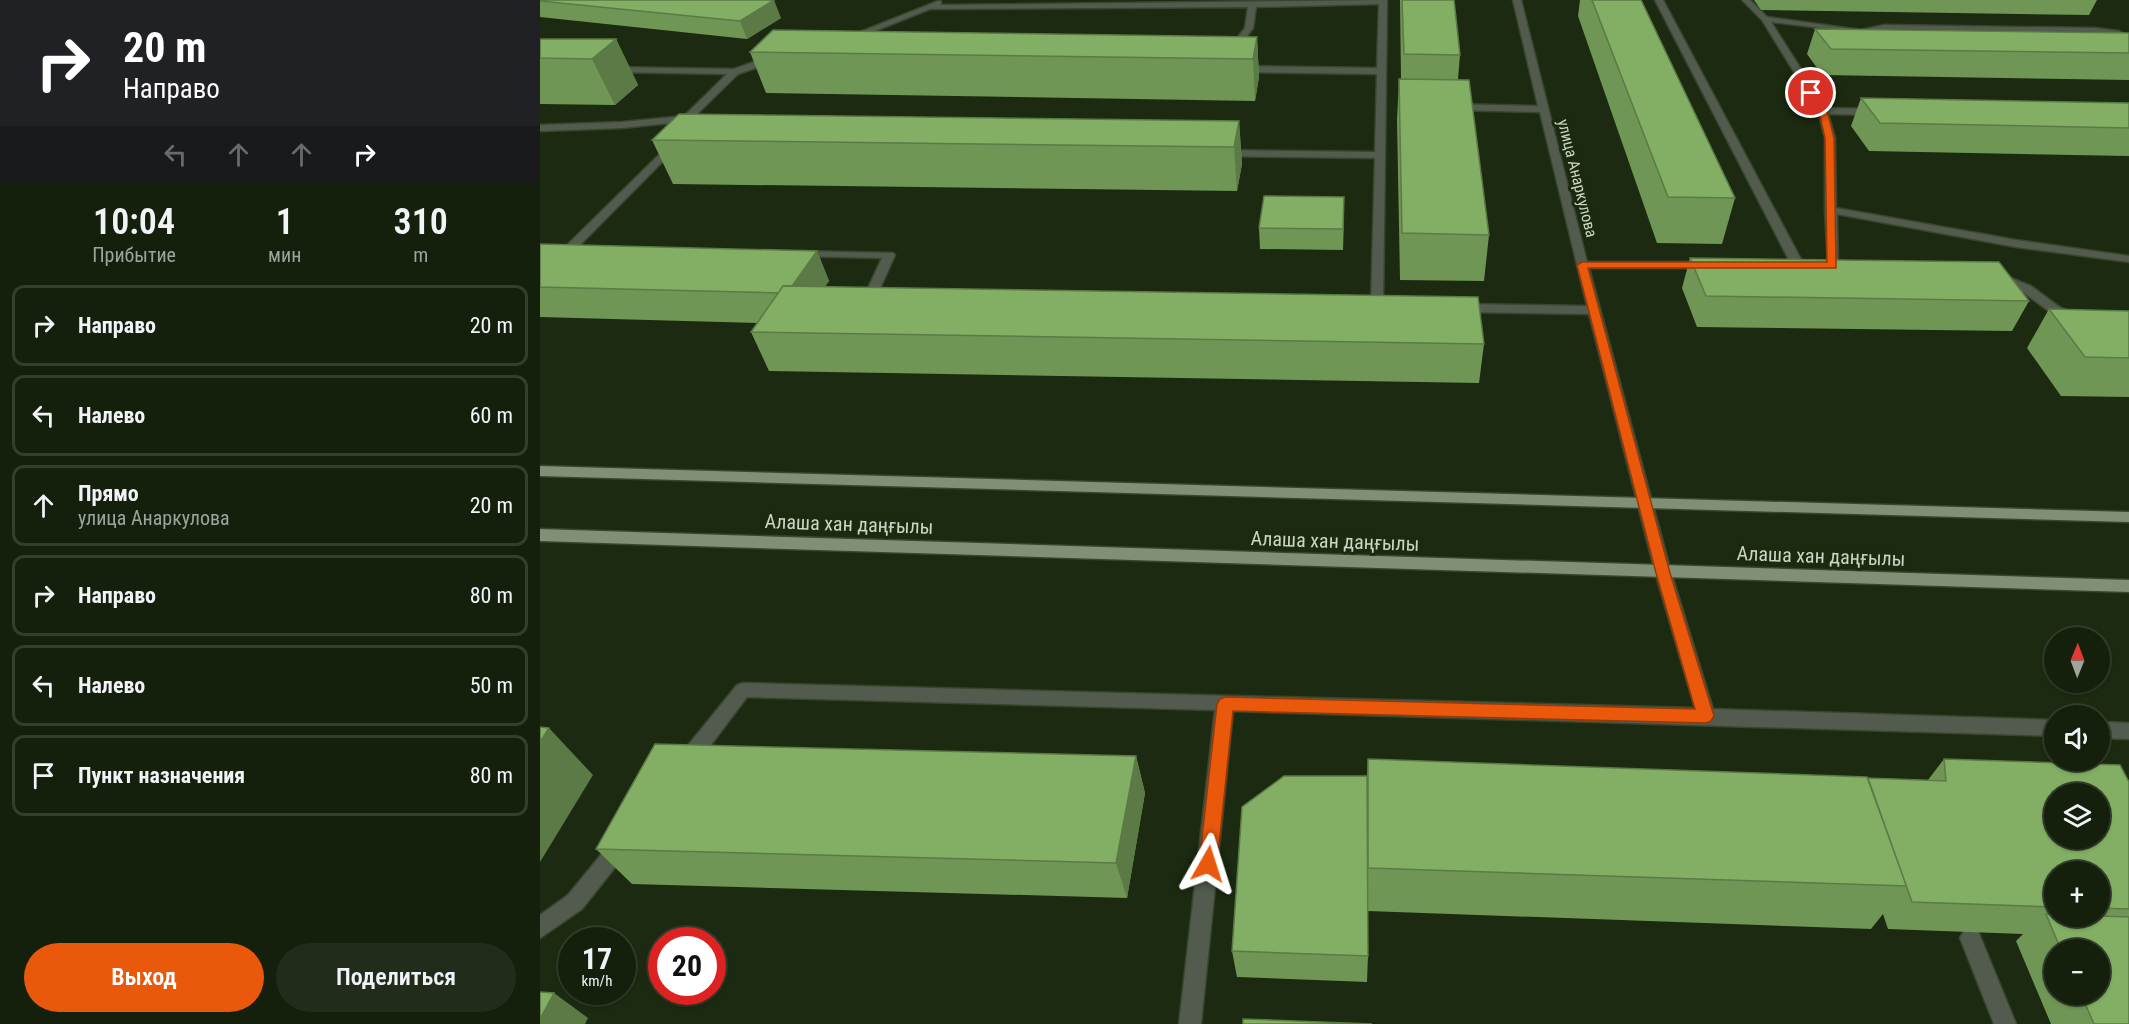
<!DOCTYPE html>
<html lang="ru">
<head>
<meta charset="utf-8">
<style>
  :root { --surface:#14200c; --page:#212d1a; --text:#f1f3f6; --muted:#9da39d; --line:#333e2d; --accent:#ea580c }
  body { margin:0; font-family:"Roboto Condensed",sans-serif; background:var(--page); color:var(--text); height:100vh; display:flex; flex-direction:column; font-size:22px; white-space:nowrap }
  * { box-sizing:border-box; margin:0 }
  p { font-size:20px; color:var(--muted) }
  .icon { flex:none; width:33px; height:33px; fill:none; stroke:currentColor; stroke-width:2; stroke-linecap:round; stroke-linejoin:round }
  .map { position:relative; flex:1; overflow:hidden }
  .side { display:flex; flex-direction:column; background:var(--surface); width:540px }
  .side>* { flex:none }
  .top-card { background:#202124; color:#fff; overflow:hidden }
  .needle { width:39px; rotate:1deg }
  .controls { position:absolute; left:1504px; top:627px; display:grid; gap:12px }
  .controls a { display:grid; place-items:center; width:66px; height:66px; border-radius:50%; background:var(--surface); box-shadow:0 2px 4px #0004,0 0 0 2px var(--line); font-size:30px }
  .speed { position:absolute; left:18px; top:927px; display:flex; gap:12px; font-size:30px; font-weight:700; text-align:center }
  .speed>* { display:grid; place-content:center; width:78px; height:78px; border-radius:50%; background:var(--surface); box-shadow:0 2px 4px #0004,0 0 0 2px var(--line); line-height:1 }
  .speed small { font-size:15px; font-weight:400 }
  .speed .limit { border:9px solid #d22; background:#fff; color:#111 }
  .pin { position:absolute; display:grid; place-items:center; width:51px; height:51px; color:#fff; margin:-26px; border:3px solid #fff; border-radius:50%; box-shadow:0 2px 6px #0007 }
  .me { position:absolute; width:66px; margin:-33px; rotate:6deg; stroke-linejoin:round; filter:drop-shadow(0 0 4px #0008) }
  .turn { display:flex; align-items:center; gap:21px; height:126px; padding:0 24px; font-size:27px }
  .turn .icon { width:78px; height:78px; stroke-width:2.5 }
  .turn b { display:block; font-size:42px; line-height:51px }
  .lanes { display:flex; align-items:center; height:57px; padding:0 24px; background:#0003; justify-content:center; gap:30px; direction:ltr }
  .lanes .off { opacity:.35 }
  .eta { display:flex; justify-content:space-evenly; align-items:center; height:102px; text-align:center }
  .eta b { font-size:36px; font-weight:600; line-height:42px }
  .action { display:flex; gap:12px; margin-top:auto; padding:12px 24px }
  .action a { flex:1; height:69px; border-radius:36px; background:var(--accent); color:#fff; font-size:24px; font-weight:600; line-height:69px; text-align:center }
  .action a+a { background:var(--page); color:var(--text) }
  ul { padding:0; list-style:none }
  li { display:flex; align-items:center; gap:18px; height:81px; margin:0 12px 9px; padding:0 12px; border:3px solid var(--line); border-radius:12px }
  li div { flex:1 }
  li b { display:block; font-size:22px }
  li em { font-style:normal }
  main { display:flex; flex:1; min-height:0 }
  .map>svg:first-child { display:block }
</style>
</head>
<body>
<main>
<section class="side">
<div class="top-card">
<div class="turn"><svg class="icon" aria-label="right" viewBox="0 0 24 24"><path d="M7 20v-9h11M14 6l5 5-5 5"/></svg><div><b>20 m</b>Направо</div></div>
<div class="lanes"><svg class="icon off" aria-label="left" viewBox="0 0 24 24"><path d="M17 20v-9H6M10 6l-5 5 5 5"/></svg><svg class="icon off" aria-label="ahead" viewBox="0 0 24 24"><path d="M12 20V5M6 11l6-6 6 6"/></svg><svg class="icon off" aria-label="ahead" viewBox="0 0 24 24"><path d="M12 20V5M6 11l6-6 6 6"/></svg><svg class="icon" aria-label="right" viewBox="0 0 24 24"><path d="M7 20v-9h11M14 6l5 5-5 5"/></svg></div>
</div>
<div class="eta">
<div><b>10:04</b><p>Прибытие</p></div>
<div><b>1</b><p>мин</p></div>
<div><b>310</b><p>m</p></div>
</div>
<ul>
<li><svg class="icon" aria-label="right" viewBox="0 0 24 24"><path d="M7 20v-9h11M14 6l5 5-5 5"/></svg><div><b>Направо</b></div><em>20 m</em></li>
<li><svg class="icon" aria-label="left" viewBox="0 0 24 24"><path d="M17 20v-9H6M10 6l-5 5 5 5"/></svg><div><b>Налево</b></div><em>60 m</em></li>
<li><svg class="icon" aria-label="ahead" viewBox="0 0 24 24"><path d="M12 20V5M6 11l6-6 6 6"/></svg><div><b>Прямо</b><p>улица Анаркулова</p></div><em>20 m</em></li>
<li><svg class="icon" aria-label="right" viewBox="0 0 24 24"><path d="M7 20v-9h11M14 6l5 5-5 5"/></svg><div><b>Направо</b></div><em>80 m</em></li>
<li><svg class="icon" aria-label="left" viewBox="0 0 24 24"><path d="M17 20v-9H6M10 6l-5 5 5 5"/></svg><div><b>Налево</b></div><em>50 m</em></li>
<li><svg class="icon" aria-label="arrive" viewBox="0 0 24 24"><path d="M6 21V4h12l-3 4 3 4H6"/></svg><div><b>Пункт назначения</b></div><em>80 m</em></li>
</ul>
<div class="action"><a>Выход</a><a>Поделиться</a></div>
</section>
<div class="map">
<svg width="1589" height="1024" viewBox="0 0 1589 1024">
  <rect width="100%" height="100%" fill="#1b2a10"/>
  <g fill="none" stroke-linecap="round" stroke-linejoin="round">
    <defs>
      <g id="minor">
        <polygon points="847,0 843,306 837,310 831,306 835,158 681,156 676,153 681,150 835,152 837,74 700,72 696,69 700,66 837,68 839,4 716,7 713,28 703,42 684,46 681,45 681,41 697,38 705,28 708,7 390,9 312,40 305,38 398,1 401,1 401,5"/>
        <polygon points="973,0 981,0 1047,262 1167,262 1173,265 1167,268 1049,268 1131,572 1173,709 1515,720 1515,736 693,711 661,1024 639,1024 675,710 207,697 155,766 148,768 141,766 139,760 141,754 197,685 203,683 1155,708 1115,572 1049,314 920,312 914,308 920,304 1047,306 1000,112 913,110 908,107 913,104 998,106"/>
        <polygon points="1115,0 1123,0 1264,265 1262,267 1245,268 1239,265 1241,263 1250,262"/>
        <polygon points="1202,0 1210,0 1227,17 1321,30 1344,25 1555,28 1579,31 1589,37 1589,43 1574,35 1555,32 1344,29 1331,32 1343,40 1344,42 1340,45 1328,39 1323,33 1231,22 1286,108 1337,109 1342,112 1337,115 1288,114 1295,138 1296,208 1476,240 1589,256 1589,262 1476,247 1297,214 1298,265 1292,268 1288,267 1285,210 1285,138 1278,111 1222,20"/>
        <polygon points="228,57 239,60 198,74 150,121 82,128 0,131 0,125 82,122 144,116 187,74 72,72 69,71 69,67 194,69"/>
        <polygon points="131,143 139,145 38,247 44,248 44,252 24,252 24,248"/>
        <polygon points="259,251 353,253 355,255 338,293 344,297 338,301 326,300 324,297 342,258 255,256 255,252"/>
        <polygon points="1458,273 1491,286 1518,306 1540,317 1534,321 1510,312 1483,292 1454,278 1452,276"/>
        <polygon points="1560,722 1589,723 1589,739 1560,738"/>
        <polygon points="81,836 88,839 91,845 88,851 42,909 0,938 0,915 28,895 74,839"/>
        <polygon points="1431,928 1438,931 1476,1024 1454,1024 1420,938 1424,931"/>
      </g>
      <g id="major">
        <polygon points="0,466 1589,512 1589,522 0,476"/>
        <polygon points="0,529 1589,580 1589,592 0,541"/>
      </g>
    </defs>
    <use href="#minor" stroke="#37462d" stroke-width="3"/>
    <use href="#major" stroke="#37462d" stroke-width="3"/>
    <use href="#minor" fill="#535b4e" fill-rule="evenodd"/>
    <use href="#major" fill="#7f9076" fill-rule="evenodd"/>
  </g>
  <g fill="#709656" fill-rule="evenodd">
    <polygon points="0,0 241,18 207,39 0,17"/>
    <polygon points="860,0 914,0 920,55 918,79 949,235 944,281 860,280 857,120 859,79 861,79"/>
    <polygon points="1040,0 1101,0 1195,198 1182,244 1117,243 1038,16"/>
    <polygon points="1214,0 1557,0 1549,15 1221,10"/>
    <polygon points="1275,29 1589,33 1589,80 1282,75 1267,54"/>
    <polygon points="717,37 719,77 715,101 226,93 210,52"/>
    <polygon points="0,39 76,39 98,85 75,105 0,104"/>
    <polygon points="1321,98 1589,103 1589,156 1329,151 1311,126"/>
    <polygon points="699,121 702,164 697,191 133,184 112,140"/>
    <polygon points="804,218 803,250 720,249 719,228"/>
    <polygon points="0,244 277,251 289,281 285,286 944,344 939,383 229,371 211,332 218,323 0,317"/>
    <polygon points="1150,258 1489,301 1472,331 1157,327 1142,288"/>
    <polygon points="1509,309 1589,311 1589,397 1521,396 1487,348"/>
    <polygon points="596,756 605,793 587,898 92,884 56,849"/>
    <path d="M 828,759 L 1388,780 L 1404,759 L 1589,782 L 1589,1024 L 1511,1024 L 1476,941 L 1483,934 L 1348,929 L 1343,914 L 1331,929 L 828,911 L 828,956 L 827,982 L 697,977 L 692,951 L 827,776 ZM 1515,872 L 1560,872 L 1560,916 L 1515,916 ZM 1515,950 L 1560,950 L 1560,994 L 1515,994 Z"/>
  </g>
  <g fill="#5b7a46">
    <polygon points="234,0 241,18 207,39 200,21"/>
    <polygon points="717,37 719,77 715,101 713,59"/>
    <polygon points="76,39 98,85 75,105 52,59"/>
    <polygon points="699,121 702,164 697,191 694,147"/>
    <polygon points="277,251 289,281 260,324 247,293"/>
    <polygon points="9,728 53,775 0,862 0,742"/>
    <polygon points="596,756 605,793 587,898 576,863"/>
    <polygon points="14,993 48,1018 45,1024 0,1024 0,1019"/>
  </g>
  <g fill="#82af64" stroke="#5b7a46" stroke-width="1.5" fill-rule="evenodd">
    <polygon points="0,0 234,0 200,21 0,1"/>
    <polygon points="862,0 914,0 920,55 864,54"/>
    <polygon points="1052,0 1101,0 1195,198 1128,197"/>
    <polygon points="1275,29 1589,33 1589,53 1291,49"/>
    <polygon points="233,30 717,37 713,59 210,52"/>
    <polygon points="0,39 76,39 52,59 0,58"/>
    <polygon points="859,79 929,80 949,235 862,233"/>
    <polygon points="1321,98 1589,103 1589,128 1340,123"/>
    <polygon points="139,114 699,121 694,147 112,140"/>
    <polygon points="724,196 804,197 803,229 719,228"/>
    <polygon points="0,244 277,251 252,286 243,286 239,293 0,287"/>
    <polygon points="1150,258 1459,262 1489,301 1166,296"/>
    <polygon points="243,286 938,297 944,344 211,332"/>
    <polygon points="1509,309 1589,311 1589,358 1545,357"/>
    <polygon points="0,727 9,728 0,742"/>
    <polygon points="115,744 596,756 576,863 56,849"/>
    <polygon points="828,759 1327,777 1367,886 828,868"/>
    <path d="M 1404,759 L 1580,765 L 1589,782 L 1589,909 L 1560,908 L 1560,872 L 1515,872 L 1515,907 L 1372,902 L 1328,778 L 1406,781 ZM 1515,794 L 1560,794 L 1560,838 L 1515,838 Z"/>
    <polygon points="744,776 827,776 828,956 692,951 702,807"/>
    <polygon points="1506,914 1515,914 1515,916 1560,916 1589,917 1589,1024 1554,1024 1541,994 1560,994 1560,950 1521,950"/>
    <polygon points="0,992 14,993 0,1019"/>
    <polygon points="703,1019 832,1024 703,1024"/>
  </g>
  <polygon fill="#ea580c" stroke="#983908" stroke-width="1.5" points="1268,91 1274,91 1287,111 1294,138 1296,268 1048,268 1130,573 1174,716 1171,721 1166,723 693,711 677,864 674,870 668,872 662,870 659,864 677,704 680,699 685,697 1155,709 1116,573 1037,265 1042,262 1287,262 1285,138 1279,111 1267,93"/>
  <g text-anchor="middle" stroke-width="6" stroke-linejoin="round" paint-order="stroke">
    <g font-size="16" fill="#ccd6c6" stroke="#1b2a10">
      <text transform="translate(1038 178) rotate(76)" y="6">улица Анаркулова</text>
    </g>
    <g font-size="20" fill="#ccd6c6" stroke="#1b2a10">
      <text transform="translate(309 524) rotate(2)" y="7">Алаша хан даңғылы</text>
      <text transform="translate(795 541) rotate(2)" y="7">Алаша хан даңғылы</text>
      <text transform="translate(1281 556) rotate(2)" y="7">Алаша хан даңғылы</text>
    </g>
  </g>
</svg>
<div class="controls">
<a><svg class="needle" viewBox="-14 -14 28 28"><path d="M0-13l5 13h-10z" fill="#e53935"/><path d="M0 13l5-13h-10z" fill="#9da39d"/></svg></a>
<a><svg class="icon" aria-label="sound" viewBox="0 0 24 24"><path d="M4 9h4l5-4v14l-5-4H4zM17 9q2 3 0 6"/></svg></a>
<a><svg class="icon" aria-label="layers" viewBox="0 0 24 24"><path d="M12 4l9 5-9 5-9-5zM3 14l9 5 9-5"/></svg></a>
<a>+</a>
<a>−</a>
</div>
<div class="speed"><div>17<small>km/h</small></div><div class="limit">20</div></div>
<div class="pin" style="left:1271px;top:93px;background:#d93025"><svg class="icon" aria-label="arrive" viewBox="0 0 24 24"><path d="M6 21V4h12l-3 4 3 4H6"/></svg></div>
<svg class="me" style="left:668px;top:864px" viewBox="-20 -20 40 40"><path d="M0-17L14 15 0 8-14 15z" fill="#ea580c" stroke="#fff" stroke-width="4"/></svg>
</div>
</main>
</body>
</html>
